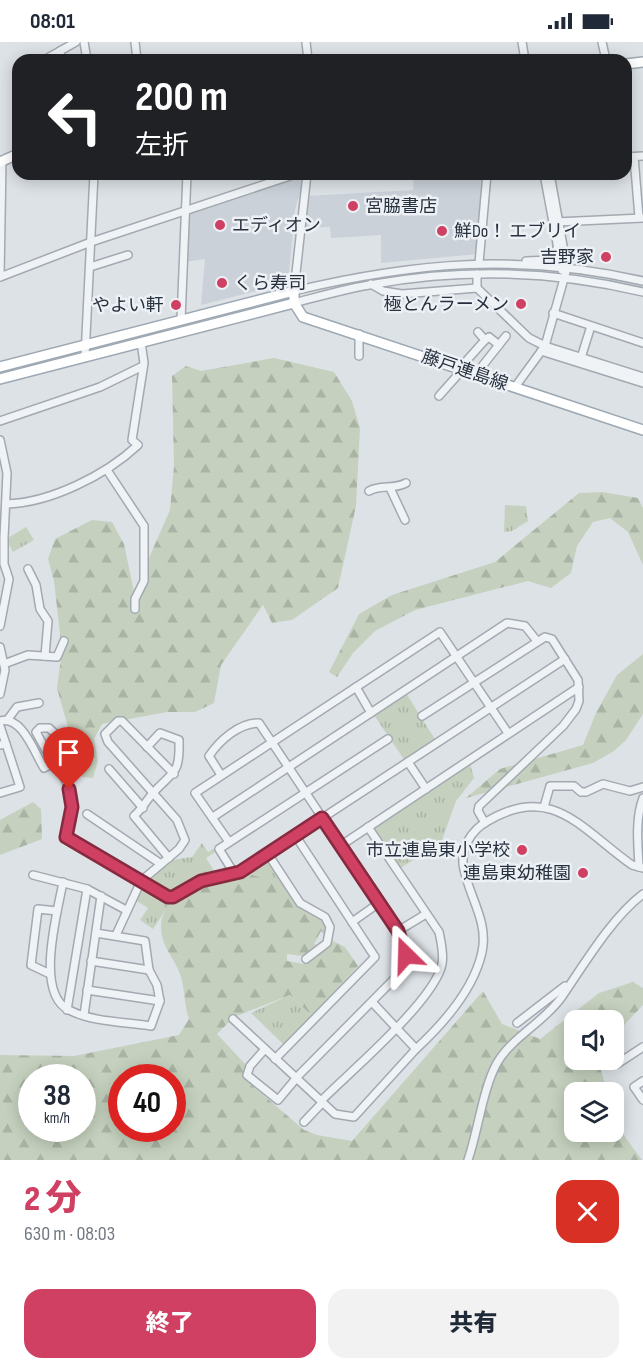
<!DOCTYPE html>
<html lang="ja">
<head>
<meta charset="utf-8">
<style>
  :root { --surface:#fff; --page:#f2f2f3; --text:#1f2937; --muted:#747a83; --accent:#cf4062 }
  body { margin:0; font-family:"Sofia Sans Condensed","Noto Sans JP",sans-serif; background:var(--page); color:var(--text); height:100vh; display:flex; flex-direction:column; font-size:22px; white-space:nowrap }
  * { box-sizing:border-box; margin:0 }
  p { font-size:20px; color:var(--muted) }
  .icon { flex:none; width:33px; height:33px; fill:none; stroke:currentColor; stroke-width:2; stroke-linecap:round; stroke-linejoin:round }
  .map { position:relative; height:1118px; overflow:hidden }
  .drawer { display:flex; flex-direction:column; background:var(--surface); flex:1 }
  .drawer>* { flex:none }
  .guide { position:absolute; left:12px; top:12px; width:620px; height:126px; border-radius:18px; box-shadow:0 3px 15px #0003; background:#202124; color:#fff; overflow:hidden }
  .fabs { position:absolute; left:564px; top:968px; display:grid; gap:12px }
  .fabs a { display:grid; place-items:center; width:60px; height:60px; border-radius:12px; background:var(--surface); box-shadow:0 3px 15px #0003; font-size:30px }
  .speed { position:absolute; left:18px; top:1022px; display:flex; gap:12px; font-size:30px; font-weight:700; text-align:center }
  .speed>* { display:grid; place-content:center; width:78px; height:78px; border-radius:50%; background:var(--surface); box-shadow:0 3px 15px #0003; line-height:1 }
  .speed small { font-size:15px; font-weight:400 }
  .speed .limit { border:9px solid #d22; background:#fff; color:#111 }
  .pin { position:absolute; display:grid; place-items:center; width:51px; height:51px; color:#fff; margin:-62px -26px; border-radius:50% 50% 50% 0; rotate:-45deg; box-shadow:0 0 6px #0007 }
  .pin .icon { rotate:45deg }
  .me { position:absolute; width:66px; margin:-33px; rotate:338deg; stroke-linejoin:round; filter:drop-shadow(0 0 4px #0008) }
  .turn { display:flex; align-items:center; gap:21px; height:126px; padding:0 24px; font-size:27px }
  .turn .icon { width:78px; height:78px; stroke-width:2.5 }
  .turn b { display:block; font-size:42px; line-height:51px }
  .round { display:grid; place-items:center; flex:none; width:63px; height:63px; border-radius:18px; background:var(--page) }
  .headline { display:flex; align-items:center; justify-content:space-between; height:102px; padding:0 24px }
  h1 { font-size:36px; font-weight:800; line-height:45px; color:var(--accent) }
  .cta { display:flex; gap:12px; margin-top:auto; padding:12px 24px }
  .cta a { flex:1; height:69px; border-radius:18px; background:var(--accent); color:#fff; font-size:24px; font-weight:800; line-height:69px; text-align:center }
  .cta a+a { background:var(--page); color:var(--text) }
  .status { display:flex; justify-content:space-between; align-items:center; height:42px; padding:0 30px; background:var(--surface); direction:ltr }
  .status svg { height:16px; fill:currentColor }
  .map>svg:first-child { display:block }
</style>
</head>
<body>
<div class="status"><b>08:01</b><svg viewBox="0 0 49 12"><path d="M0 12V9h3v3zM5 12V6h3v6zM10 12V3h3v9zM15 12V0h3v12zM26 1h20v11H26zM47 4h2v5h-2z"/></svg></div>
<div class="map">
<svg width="643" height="1118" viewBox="0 0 643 1118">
  <defs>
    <pattern id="forest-firs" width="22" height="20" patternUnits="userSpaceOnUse" patternTransform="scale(1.5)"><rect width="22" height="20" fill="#c5d1be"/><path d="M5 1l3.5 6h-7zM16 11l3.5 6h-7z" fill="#a9b4a4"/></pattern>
    <pattern id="park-tufts" width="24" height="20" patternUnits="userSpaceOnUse" patternTransform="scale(1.5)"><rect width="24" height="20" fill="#c5d1be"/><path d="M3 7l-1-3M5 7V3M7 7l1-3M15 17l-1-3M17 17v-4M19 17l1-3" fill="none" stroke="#a9b4a4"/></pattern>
  </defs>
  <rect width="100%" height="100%" fill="#dde2e7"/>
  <g fill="#cbd1d9">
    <polygon points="414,132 486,132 478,212 381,221 381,193 331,196 330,185 305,186 306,154 413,148"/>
    <polygon points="305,134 295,168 288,241 201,263 205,217 184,220 188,171"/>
  </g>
  <g fill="url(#forest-firs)" fill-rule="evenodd">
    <polygon points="274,316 334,330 352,359 360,386 356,464 338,546 292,578 272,581 263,563 221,623 214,661 195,670 167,670 102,682 94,697 98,719 93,736 82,735 57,646 62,609 54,539 48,517 55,497 92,478 112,480 124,502 134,550 170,468 174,424 172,334 186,324 201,329"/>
    <polygon points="602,450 638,456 643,466 643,523 628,490 610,476 593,480 577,504 571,531 551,546 528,539 415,568 375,589 353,611 337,635 329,630 359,572 392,553 495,520 579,451"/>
    <polygon points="643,612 643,672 626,698 614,709 593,721 466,756 500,727 583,703 596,671 617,633"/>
    <polygon points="33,760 41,767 42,797 0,813 0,778"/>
    <path d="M 241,832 C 252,832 277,836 285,844 C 291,850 293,859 299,864 C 314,877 327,869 327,895 L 321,889 L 314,902 L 320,904 L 302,914 L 287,912 L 287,919 L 304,922 L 331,898 L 345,905 L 358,924 L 312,974 L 290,953 L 234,975 L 217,992 L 247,1024 L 244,1034 L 247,1039 L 304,1088 L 317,1093 L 352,1099 L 483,949 L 502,982 L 540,997 L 599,951 L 633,940 L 643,946 L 643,963 L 614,994 L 614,978 L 574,978 L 574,1017 L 598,1017 L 607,1050 L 574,1050 L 574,1089 L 614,1089 L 614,1066 L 625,1095 L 642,1118 L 0,1118 L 0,1013 L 74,1014 L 179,993 L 189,977 C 184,962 185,946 180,932 C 175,918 165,908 162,894 C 153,851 211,839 241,832 ZM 32,1035 L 82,1035 L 82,1086 L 32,1086 ZM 122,1035 L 172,1035 L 172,1086 L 122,1086 Z"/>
  </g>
  <g fill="url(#park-tufts)">
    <polygon points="505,463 526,464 528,479 512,489 504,490"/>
    <polygon points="26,485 34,498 13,510 6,497"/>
    <polygon points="406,651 436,699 405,719 374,673"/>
    <polygon points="470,722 474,736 456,759 441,801 399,827 374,788 374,784"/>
    <polygon points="202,801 208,810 215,806 217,809 206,816 216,832 174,852 167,852 147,841 147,838 171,818 192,815"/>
    <polygon points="264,817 269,819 284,843 249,832 245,834 241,832"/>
    <polygon points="144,845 171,860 153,887 140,878 148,866 135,858 140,847"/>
    <polygon points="290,953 312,974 284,1003 251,971"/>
  </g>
  <polygon fill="#98b3c8" points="477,248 542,304 540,306 524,298 477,250 401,257 385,254 385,252"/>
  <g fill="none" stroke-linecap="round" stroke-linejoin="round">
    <defs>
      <g id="minor">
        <polyline points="84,0 87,18"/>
        <polyline points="135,0 137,18"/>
        <polyline points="306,0 308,18"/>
        <polyline points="522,0 525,18"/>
        <polyline points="602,0 606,18"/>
        <polyline points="60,9 61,18"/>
        <polyline points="44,18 76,0"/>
        <polyline points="626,115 643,114"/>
        <polyline points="634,115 639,175"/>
        <path d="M 307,132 L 294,249 C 415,220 520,211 643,239"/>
        <polyline points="544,132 562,228"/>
        <polyline points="556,180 643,176"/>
        <polyline points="526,219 551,218 557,206"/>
        <polyline points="479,221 487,132"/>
        <polyline points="90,225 128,213"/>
        <polyline points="477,232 477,246 529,296 545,304 643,335"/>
        <polyline points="0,235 91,200 296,132"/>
        <polyline points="0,235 2,119"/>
        <polyline points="371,242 383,249 402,252 477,246"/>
        <path d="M 294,261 C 321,254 348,246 375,242 C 464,226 555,229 643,250"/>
        <polyline points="553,271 643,301"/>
        <polyline points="181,278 187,132"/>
        <polyline points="478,290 485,298 489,295 499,303"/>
        <polyline points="541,309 643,341"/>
        <polyline points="85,314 94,132"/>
        <polyline points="359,314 359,292"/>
        <polyline points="580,319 591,284"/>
        <polyline points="460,326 485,298"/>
        <polyline points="476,332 506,294"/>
        <polyline points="515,345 545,304 567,226 550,132"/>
        <polyline points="439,354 463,327"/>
        <polyline points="0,379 100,345 143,324"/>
        <polyline points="0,398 7,431 4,496 4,522 9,537 0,584"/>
        <polyline points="107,428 144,484 144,539 135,557 135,567"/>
        <polyline points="390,446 405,478"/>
        <path d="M 369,449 C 381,442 393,448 406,441"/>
        <path d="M 6,462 C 50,461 106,433 138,403 L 132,398 L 144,321 L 141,300"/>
        <polyline points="28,527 36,543 40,567 48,579 45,614"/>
        <polyline points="0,605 5,628 0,652"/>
        <polyline points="4,622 28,613 57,615 64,599"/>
        <polyline points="356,645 371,671"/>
        <polyline points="422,674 545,595 552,597 578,638 579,659 576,667 563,684 479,764 478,769 485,781"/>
        <polyline points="8,677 17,665 39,661"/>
        <path d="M 0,679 C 22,673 34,710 44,726 L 63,716 L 66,710 L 64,700 L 49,686 L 40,686 L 36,690 L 46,708"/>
        <polyline points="0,684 6,702"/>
        <polyline points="0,703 6,702 20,745 0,751"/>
        <path d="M 147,705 L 160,691 L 179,698 C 180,733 174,728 153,751 C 146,759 142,767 134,774 L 169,816"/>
        <polyline points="408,720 426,747"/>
        <polyline points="109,727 143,766"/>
        <path d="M 221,733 L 209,714 C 220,698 239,681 259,681 L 398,889 L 406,909 L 402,929 L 299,1033 L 278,1058 L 247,1033 L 250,1024 L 265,1007"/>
        <polyline points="64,735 69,747 72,765 66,795 168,855 173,855 201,839 240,830 565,617"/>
        <polyline points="544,765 550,744 574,744 581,750 586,750 603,742 630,749 643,745"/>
        <polyline points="87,772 161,822"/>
        <polyline points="213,775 507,581 525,584 537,599"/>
        <polyline points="229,800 195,751 440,590 508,691"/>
        <polyline points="340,804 579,645"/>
        <polyline points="268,812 300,861 325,875 330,885 327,901 306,917"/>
        <path d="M 639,825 C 638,803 635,777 643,756"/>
        <polyline points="234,831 219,807 388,697"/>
        <polyline points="33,833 87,847 126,868"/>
        <path d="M 63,840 C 58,869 34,951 69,968 C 92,980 126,980 151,984 L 160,959 L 157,943 L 149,928 L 145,899 L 96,891"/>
        <polyline points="352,880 379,861"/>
        <polyline points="398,889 426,872"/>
        <polyline points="116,893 141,839 179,807 185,798 177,778 108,700 105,692 118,679 122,679 174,732"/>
        <polyline points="91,919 149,928"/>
        <polyline points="50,932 31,923 38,867 57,869"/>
        <polyline points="87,948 160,959"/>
        <path d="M 372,960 L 416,1007 C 443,982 474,947 482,910 C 489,878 467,852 463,822 C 462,805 471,789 486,780 C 552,740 581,787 632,823 L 643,826"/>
        <polyline points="67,968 87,847"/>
        <polyline points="84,973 101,854"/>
        <polyline points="233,977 335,1072 354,1075 416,1007"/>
        <polyline points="517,981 565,944"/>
        <polyline points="275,1017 375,915 295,793"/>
        <polyline points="617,1022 643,1005"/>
        <polyline points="643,1039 634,1045 643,1058"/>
        <path d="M 304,1080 L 322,1061 L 323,1057 C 351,1029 435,958 442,922 C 444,911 441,900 439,890 L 368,785"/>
        <path d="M 468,1118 C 478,1089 483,1046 497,1021 C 512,995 543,981 561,956 C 583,924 612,875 643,852"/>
      </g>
      <g id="major">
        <polyline points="626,22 643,20"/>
        <polyline points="0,120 18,112"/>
        <polyline points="0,325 294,249 294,261 303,275 643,388"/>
        <polyline points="0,337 294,261"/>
      </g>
    </defs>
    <use href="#minor" stroke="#a3a9b1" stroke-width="10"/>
    <use href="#major" stroke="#9da8b3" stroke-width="12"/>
    <use href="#minor" stroke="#f0f3f6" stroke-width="7"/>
    <use href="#major" stroke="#fff" stroke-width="9"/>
    <defs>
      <polyline id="minor-bridge" points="46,708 64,735"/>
    </defs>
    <use href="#minor-bridge" stroke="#a3a9b1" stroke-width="10" stroke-linecap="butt"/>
    <use href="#minor-bridge" stroke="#f0f3f6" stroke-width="7"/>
  </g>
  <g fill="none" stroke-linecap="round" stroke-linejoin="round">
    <defs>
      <polyline id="route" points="69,747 72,765 66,795 168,855 173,855 201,839 240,830 322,776 398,889 406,913"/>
    </defs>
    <use href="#route" stroke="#872a40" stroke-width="15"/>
    <use href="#route" stroke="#cf4062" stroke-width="10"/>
  </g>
  <g fill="#cf4062" stroke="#edf1f5" stroke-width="2">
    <circle cx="353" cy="164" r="6"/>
    <circle cx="220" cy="183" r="6"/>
    <circle cx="442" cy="189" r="6"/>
    <circle cx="606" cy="215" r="6"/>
    <circle cx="222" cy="241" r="6"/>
    <circle cx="521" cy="262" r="6"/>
    <circle cx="176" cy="263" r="6"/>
    <circle cx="522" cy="808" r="6"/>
    <circle cx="583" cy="831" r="6"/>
  </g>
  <g text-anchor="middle" stroke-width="5" stroke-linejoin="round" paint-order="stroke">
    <g font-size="18" fill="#27313e" stroke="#edf1f5" text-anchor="end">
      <text x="365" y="170" text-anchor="start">宮脇書店</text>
      <text x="232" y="189" text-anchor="start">エディオン</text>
      <text x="454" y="195" text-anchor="start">鮮Do！ エブリイ</text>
      <text x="594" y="221">吉野家</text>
      <text x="234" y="247" text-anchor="start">くら寿司</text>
      <text x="509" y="268">極とんラーメン</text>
      <text x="164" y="269">やよい軒</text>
      <text x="510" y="814">市立連島東小学校</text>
      <text x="571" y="837">連島東幼稚園</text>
    </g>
    <g font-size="18" fill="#27313e" stroke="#edf1f5">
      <text transform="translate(465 328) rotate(19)" y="6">藤戸連島線</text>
    </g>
  </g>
</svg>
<div class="fabs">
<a><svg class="icon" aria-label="sound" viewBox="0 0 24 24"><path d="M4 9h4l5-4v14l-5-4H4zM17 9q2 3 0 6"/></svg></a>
<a><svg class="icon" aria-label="layers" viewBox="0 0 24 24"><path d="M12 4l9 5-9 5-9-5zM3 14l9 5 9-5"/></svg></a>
</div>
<div class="speed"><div>38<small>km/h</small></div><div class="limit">40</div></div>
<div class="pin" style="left:69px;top:747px;background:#d93025"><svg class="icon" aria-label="arrive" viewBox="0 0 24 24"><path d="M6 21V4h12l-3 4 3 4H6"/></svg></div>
<svg class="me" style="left:406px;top:913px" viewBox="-20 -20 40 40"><path d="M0-17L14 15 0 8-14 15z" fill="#cf4062" stroke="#fff" stroke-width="4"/></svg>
<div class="guide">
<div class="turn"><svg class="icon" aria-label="left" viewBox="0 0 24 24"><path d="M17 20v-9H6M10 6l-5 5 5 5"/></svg><div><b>200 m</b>左折</div></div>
</div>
</div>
<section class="drawer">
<div class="headline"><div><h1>2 分</h1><p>630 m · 08:03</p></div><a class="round" style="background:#d93025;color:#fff"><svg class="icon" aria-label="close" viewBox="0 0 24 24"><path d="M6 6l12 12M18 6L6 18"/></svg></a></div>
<div class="cta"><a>終了</a><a>共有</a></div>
</section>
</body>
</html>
